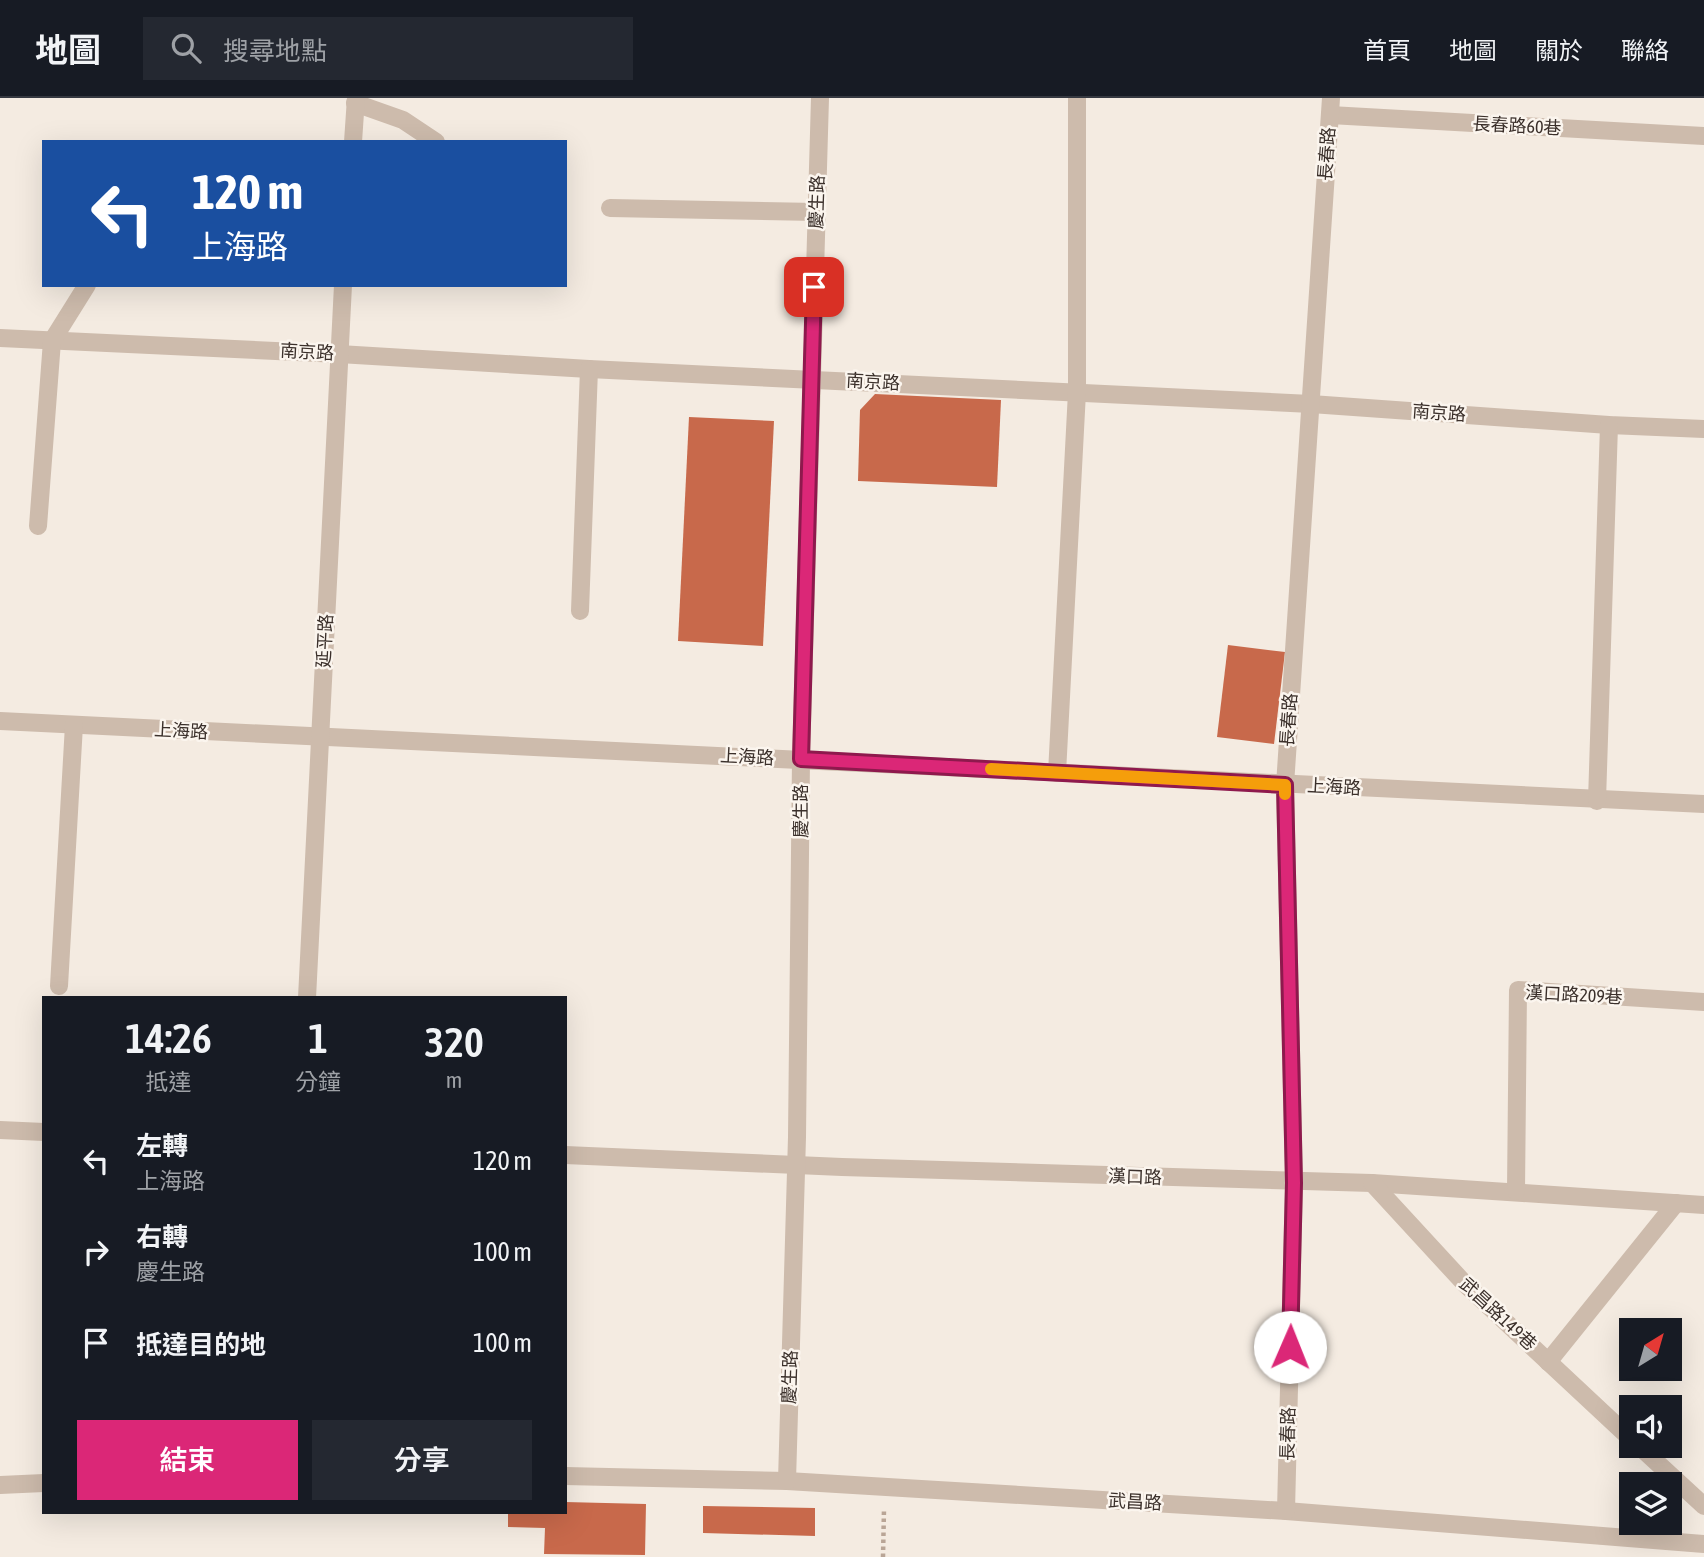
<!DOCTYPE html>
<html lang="zh-TW">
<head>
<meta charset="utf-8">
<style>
  :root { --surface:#171b24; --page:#242831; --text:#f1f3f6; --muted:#9ea1a6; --line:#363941; --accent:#db2777 }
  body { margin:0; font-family:"Asap Condensed","Noto Sans TC",sans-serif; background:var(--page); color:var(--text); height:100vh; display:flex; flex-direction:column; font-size:26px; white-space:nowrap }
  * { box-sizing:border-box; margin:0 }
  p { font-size:23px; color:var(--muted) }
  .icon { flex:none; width:38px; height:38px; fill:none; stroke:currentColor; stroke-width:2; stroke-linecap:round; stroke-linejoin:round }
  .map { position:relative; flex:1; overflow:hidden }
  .panel { position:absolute; left:42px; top:898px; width:525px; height:518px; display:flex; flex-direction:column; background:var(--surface); border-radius:0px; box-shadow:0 7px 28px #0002 }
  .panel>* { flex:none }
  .guide { position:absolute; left:42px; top:42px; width:525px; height:147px; border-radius:0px; box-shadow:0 7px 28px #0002; background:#1a4fa0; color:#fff; overflow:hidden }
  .needle { width:46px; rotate:37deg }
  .buttons { position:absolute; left:1619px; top:1220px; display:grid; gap:14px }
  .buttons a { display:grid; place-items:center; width:63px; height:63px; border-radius:0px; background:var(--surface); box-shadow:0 7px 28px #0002; font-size:35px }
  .pin { position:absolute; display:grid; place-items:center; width:60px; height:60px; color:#fff; margin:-30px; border-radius:14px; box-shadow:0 4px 10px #0006 }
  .me { position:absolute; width:77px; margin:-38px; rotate:1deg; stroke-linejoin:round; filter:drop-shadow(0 0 5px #0008) }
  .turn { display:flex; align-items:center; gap:24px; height:147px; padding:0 35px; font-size:32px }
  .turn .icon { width:91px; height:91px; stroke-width:2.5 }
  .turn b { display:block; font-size:49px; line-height:60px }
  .eta { display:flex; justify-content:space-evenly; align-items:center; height:119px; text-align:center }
  .eta b { font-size:42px; font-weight:600; line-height:49px }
  .button { display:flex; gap:14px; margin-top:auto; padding:14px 35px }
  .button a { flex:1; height:80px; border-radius:0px; background:var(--accent); color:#fff; font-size:28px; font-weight:600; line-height:80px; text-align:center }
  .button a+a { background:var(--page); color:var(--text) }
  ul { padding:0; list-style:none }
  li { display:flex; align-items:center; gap:21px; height:91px; padding:0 35px }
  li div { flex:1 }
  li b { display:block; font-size:26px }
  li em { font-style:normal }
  header { display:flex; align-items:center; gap:42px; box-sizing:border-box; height:98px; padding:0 35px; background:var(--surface); border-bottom:2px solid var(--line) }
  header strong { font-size:33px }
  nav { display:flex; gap:38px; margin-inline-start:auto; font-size:24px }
  .search { width:490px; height:63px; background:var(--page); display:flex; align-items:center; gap:18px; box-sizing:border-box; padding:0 24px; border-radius:0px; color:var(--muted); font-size:26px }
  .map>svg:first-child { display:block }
</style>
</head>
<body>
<header>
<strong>地圖</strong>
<div class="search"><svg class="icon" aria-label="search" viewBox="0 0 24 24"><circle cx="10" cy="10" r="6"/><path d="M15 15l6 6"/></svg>搜尋地點</div>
<nav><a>首頁</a><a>地圖</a><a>關於</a><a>聯絡</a></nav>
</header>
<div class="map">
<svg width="1704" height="1459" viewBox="0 0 1704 1459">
  <rect width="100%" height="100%" fill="#f4ebe1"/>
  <g fill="#c8694b">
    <polygon points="875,296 1001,302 997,389 858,383 860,312"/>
    <polygon points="689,319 774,323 763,548 678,543"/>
    <polygon points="1228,547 1285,554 1274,646 1217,639"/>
    <polygon points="565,1404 646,1406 645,1457 544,1456 545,1430 508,1429 508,1414 565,1414"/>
    <polygon points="703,1408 815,1410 815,1438 703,1435"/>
  </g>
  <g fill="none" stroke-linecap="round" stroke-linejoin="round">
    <polyline stroke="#b9a596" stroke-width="4.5" stroke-dasharray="3.5 3.5" stroke-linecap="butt" points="883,1459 884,1411"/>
    <g stroke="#cdbbac" stroke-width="18">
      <polyline points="355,5 403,22 436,44"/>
      <polyline points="1330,17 1704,38"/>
      <polyline points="353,44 356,0"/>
      <polyline points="610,110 817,114"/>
      <polyline points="0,240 339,256 589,271 1311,306 1609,327 1704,331"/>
      <polyline points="38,428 52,243 87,187"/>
      <polyline points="580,513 589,271"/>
      <polyline points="0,623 1704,706"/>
      <polyline points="1057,675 1077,294 1077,0"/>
      <polyline points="1597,703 1609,327"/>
      <polyline points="59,888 74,627"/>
      <polyline points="307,900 343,187"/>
      <polyline points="0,1032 44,1034"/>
      <polyline points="565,1057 842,1069 1372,1085 1704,1107"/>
      <polyline points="1372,1085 1465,1186 1631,1341"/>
      <polyline points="1516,1093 1518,892 1704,904"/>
      <polyline points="1548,1264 1676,1105"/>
      <polyline points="1639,1348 1704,1408"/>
      <polyline points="565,1378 787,1383 1286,1413 1704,1446"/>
      <polyline points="787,1383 797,1039 801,661 820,0"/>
      <polyline points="0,1387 44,1385"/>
      <polyline points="1286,1413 1294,1085 1285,687 1331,0"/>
    </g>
  </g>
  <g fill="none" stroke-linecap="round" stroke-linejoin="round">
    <defs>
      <polyline id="route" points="814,189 801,661 1285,687 1294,1085 1290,1249"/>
    </defs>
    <use href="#route" stroke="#8e194d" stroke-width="18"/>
    <use href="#route" stroke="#db2777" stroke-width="12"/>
    <polyline stroke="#f59e0b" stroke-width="12" points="991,671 1285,687 1285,696"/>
  </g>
  <g text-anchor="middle" stroke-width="5" stroke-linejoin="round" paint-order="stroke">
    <g font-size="18" fill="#3b302b" stroke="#fbf5ee">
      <text transform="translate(1517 28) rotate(3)" y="6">長春路60巷</text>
      <text transform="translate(1327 56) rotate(-86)" y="6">長春路</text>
      <text transform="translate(817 104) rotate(-88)" y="6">慶生路</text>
      <text transform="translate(307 254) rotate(3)" y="6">南京路</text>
      <text transform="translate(873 284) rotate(3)" y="6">南京路</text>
      <text transform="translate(1439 315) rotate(4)" y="6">南京路</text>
      <text transform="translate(325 543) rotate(-87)" y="6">延平路</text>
      <text transform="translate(1289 622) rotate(-86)" y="6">長春路</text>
      <text transform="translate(181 633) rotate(3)" y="6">上海路</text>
      <text transform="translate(747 659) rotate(3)" y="6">上海路</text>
      <text transform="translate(1334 689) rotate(3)" y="6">上海路</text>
      <text transform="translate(801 713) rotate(-90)" y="6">慶生路</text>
      <text transform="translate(1574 897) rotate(3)" y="6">漢口路209巷</text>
      <text transform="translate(1135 1079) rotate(2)" y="6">漢口路</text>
      <text transform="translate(1498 1216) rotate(43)" y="6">武昌路149巷</text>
      <text transform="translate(790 1279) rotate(-88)" y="6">慶生路</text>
      <text transform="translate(1288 1336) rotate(-89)" y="6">長春路</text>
      <text transform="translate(1135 1404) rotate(3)" y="6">武昌路</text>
    </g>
  </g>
</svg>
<div class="buttons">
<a><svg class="needle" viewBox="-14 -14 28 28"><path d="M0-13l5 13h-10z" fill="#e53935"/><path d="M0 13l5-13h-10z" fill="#9ea1a6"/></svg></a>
<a><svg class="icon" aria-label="sound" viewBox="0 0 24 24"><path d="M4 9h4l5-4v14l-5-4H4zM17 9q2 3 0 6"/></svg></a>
<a><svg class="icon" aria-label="layers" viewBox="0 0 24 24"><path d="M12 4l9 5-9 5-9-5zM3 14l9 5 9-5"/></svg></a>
</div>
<div class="pin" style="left:814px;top:189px;background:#d93025"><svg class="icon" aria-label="arrive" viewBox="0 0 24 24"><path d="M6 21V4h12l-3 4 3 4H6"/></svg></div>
<svg class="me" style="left:1290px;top:1249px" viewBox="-20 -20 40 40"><circle r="19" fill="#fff"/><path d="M0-13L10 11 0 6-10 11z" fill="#db2777"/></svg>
<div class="guide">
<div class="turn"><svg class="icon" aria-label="left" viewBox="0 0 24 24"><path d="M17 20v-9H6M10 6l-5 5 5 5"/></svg><div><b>120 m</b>上海路</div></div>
</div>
<section class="panel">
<div class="eta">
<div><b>14:26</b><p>抵達</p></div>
<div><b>1</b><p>分鐘</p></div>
<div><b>320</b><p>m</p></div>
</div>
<ul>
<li><svg class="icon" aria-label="left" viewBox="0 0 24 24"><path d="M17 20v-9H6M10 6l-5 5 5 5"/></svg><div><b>左轉</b><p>上海路</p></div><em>120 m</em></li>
<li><svg class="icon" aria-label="right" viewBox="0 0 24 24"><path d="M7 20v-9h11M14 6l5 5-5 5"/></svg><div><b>右轉</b><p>慶生路</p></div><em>100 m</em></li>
<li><svg class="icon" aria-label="arrive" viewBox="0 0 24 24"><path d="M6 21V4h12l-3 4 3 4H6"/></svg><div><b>抵達目的地</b></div><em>100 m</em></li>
</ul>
<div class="button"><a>結束</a><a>分享</a></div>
</section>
</div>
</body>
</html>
